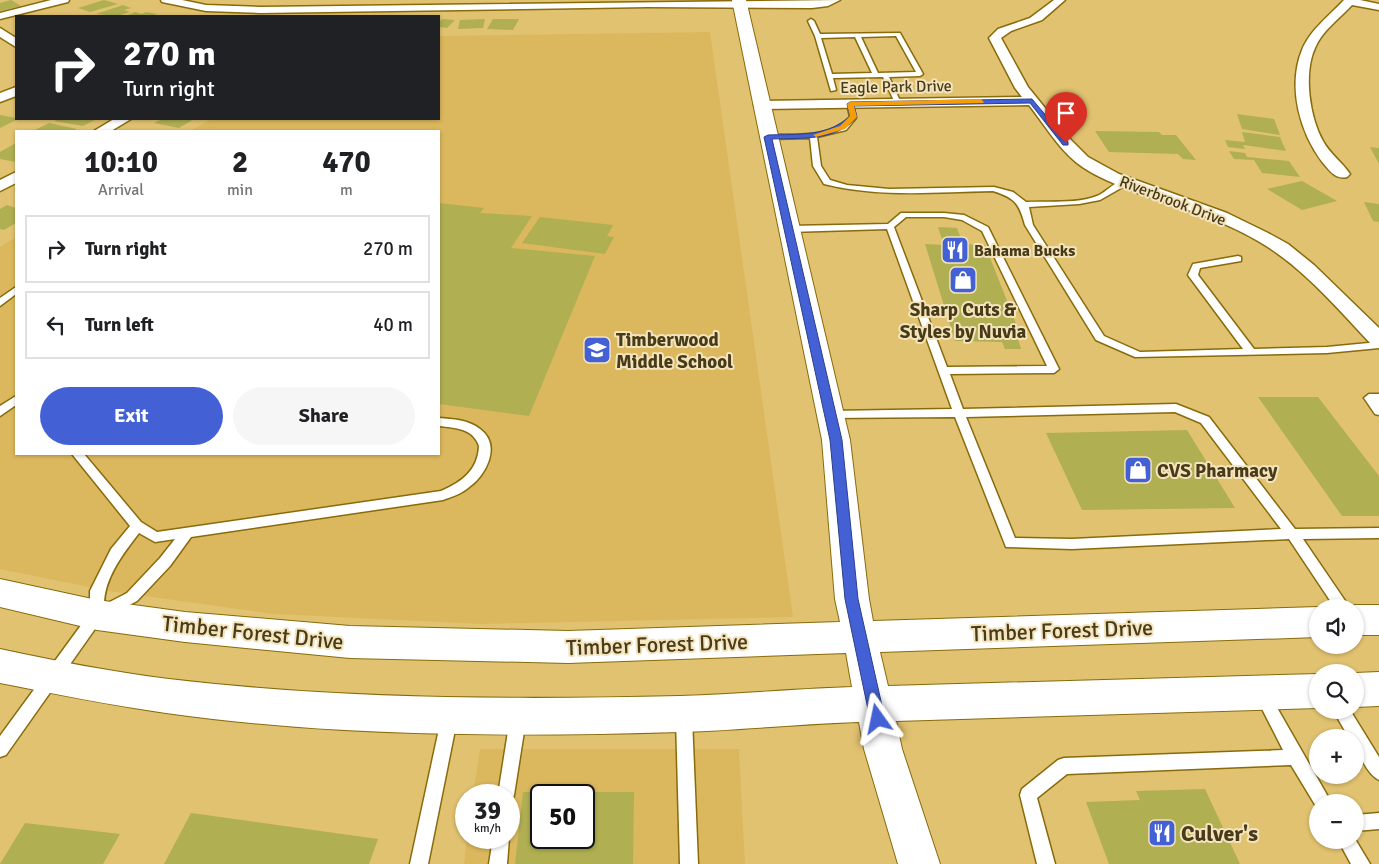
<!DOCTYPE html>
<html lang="en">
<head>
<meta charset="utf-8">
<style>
  :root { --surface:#fff; --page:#f6f6f6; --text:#202124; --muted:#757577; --line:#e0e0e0; --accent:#4361d4 }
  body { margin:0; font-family:Signika,sans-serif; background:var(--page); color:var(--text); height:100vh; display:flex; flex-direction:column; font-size:19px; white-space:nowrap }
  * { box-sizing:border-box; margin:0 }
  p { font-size:16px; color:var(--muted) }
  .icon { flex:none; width:28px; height:28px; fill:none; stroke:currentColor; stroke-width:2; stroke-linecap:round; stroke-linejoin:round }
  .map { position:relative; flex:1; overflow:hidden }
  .drawer { position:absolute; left:15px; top:130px; width:425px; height:325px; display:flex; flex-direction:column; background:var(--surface); border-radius:0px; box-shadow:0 1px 4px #0004 }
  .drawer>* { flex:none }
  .guide { position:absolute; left:15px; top:15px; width:425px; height:105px; border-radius:0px; box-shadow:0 1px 4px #0004; background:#202124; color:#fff; overflow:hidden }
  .fabs { position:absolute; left:1309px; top:599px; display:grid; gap:10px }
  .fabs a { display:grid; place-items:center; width:55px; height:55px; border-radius:50%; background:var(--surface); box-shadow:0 1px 4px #0004; font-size:25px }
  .speed { position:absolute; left:455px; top:784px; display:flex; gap:10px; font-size:25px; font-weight:700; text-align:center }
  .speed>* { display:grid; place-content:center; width:65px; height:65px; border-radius:50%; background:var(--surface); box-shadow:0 1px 4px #0004; line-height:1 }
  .speed small { font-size:12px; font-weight:400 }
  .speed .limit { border:2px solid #111; border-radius:8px; background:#fff; color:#111 }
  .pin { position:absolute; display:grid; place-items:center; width:42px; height:42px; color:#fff; margin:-51px -21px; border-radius:50% 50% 50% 0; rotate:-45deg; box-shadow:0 0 5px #0007 }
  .pin .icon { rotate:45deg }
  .me { position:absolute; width:55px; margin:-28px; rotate:348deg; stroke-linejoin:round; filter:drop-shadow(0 0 4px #0008) }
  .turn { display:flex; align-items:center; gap:18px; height:105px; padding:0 25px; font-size:22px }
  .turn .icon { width:65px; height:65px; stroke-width:2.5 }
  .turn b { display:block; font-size:35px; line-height:42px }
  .eta { display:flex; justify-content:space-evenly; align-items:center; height:85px; text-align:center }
  .eta b { font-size:30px; font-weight:700; line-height:35px }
  .action { display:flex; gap:10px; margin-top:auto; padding:10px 25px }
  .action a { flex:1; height:58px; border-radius:30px; background:var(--accent); color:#fff; font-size:20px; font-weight:700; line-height:58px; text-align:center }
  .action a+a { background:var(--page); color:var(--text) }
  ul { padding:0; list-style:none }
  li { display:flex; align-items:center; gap:15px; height:68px; margin:0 10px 8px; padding:0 15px; border:2px solid var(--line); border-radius:0px }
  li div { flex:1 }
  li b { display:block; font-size:19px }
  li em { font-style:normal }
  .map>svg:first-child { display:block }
</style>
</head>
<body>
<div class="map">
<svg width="1379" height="864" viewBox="0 0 1379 864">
  <rect width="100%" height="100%" fill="#e1c270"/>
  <g fill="#dbb85d" fill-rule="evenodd">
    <polygon points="710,32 793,617 481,624 274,614 109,591 0,569 0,247 16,237 16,454 439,454 439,131 190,131 211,119 439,119 439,36"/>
    <path d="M 480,749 L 739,749 L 745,864 L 464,864 L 467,838 L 509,838 L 509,795 L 473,795 ZM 541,795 L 584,795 L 584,838 L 541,838 Z"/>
  </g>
  <g fill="#b0af52" fill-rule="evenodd">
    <polygon points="11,0 21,6 0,11 0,3"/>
    <polygon points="104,0 118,4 90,12 78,8"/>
    <polygon points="123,5 131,8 124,10 130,12 117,16 96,14"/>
    <polygon points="135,12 142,14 146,12 157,14 152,16 126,16"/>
    <polygon points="443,19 455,20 447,28 439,27 439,22"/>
    <polygon points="485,19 483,28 458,29 460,20"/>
    <polygon points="493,19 519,19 513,30 487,29"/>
    <polygon points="1237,114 1274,119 1280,135 1242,129"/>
    <polygon points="0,115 16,118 16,120 0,128"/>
    <polygon points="58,119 97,119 83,126 54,121"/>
    <polygon points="162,119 194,119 179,128 154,123"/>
    <polygon points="49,123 77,129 73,131 33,131"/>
    <polygon points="1095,131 1159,132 1162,135 1176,135 1196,160 1183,159 1178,154 1109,152"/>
    <polygon points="1242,132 1280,137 1286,151 1243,145 1245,149 1228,147 1225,140 1245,142"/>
    <polygon points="16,143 16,162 0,159 0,152"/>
    <polygon points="1370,147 1379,148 1379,164"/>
    <polygon points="1229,151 1245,153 1247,157 1289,161 1300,177 1262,173 1254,160 1234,159"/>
    <polygon points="1302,181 1337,201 1302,210 1267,189"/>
    <polygon points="1364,202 1379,204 1379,222 1373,221"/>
    <polygon points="439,203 484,208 480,213 532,216 511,248 595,256 529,416 439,404"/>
    <polygon points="7,205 16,208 16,223 4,230 0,229 0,209"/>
    <polygon points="540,217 613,225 607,236 614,237 605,254 522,243"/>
    <polygon points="938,227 957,228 963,244 985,245 1022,339 1018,339 1021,349 1005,349 1002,342 955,341 925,244 944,245"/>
    <polygon points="1258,397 1318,397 1379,476 1379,516 1342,516"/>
    <polygon points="1187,430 1235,508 1082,510 1046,433"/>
    <polygon points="1205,789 1240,864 1109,864 1086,802 1140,800 1136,791"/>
    <path d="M 523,792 L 634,792 L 633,864 L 515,864 ZM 541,795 L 584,795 L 584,838 L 541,838 Z"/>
    <polygon points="191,813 378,839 369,864 164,864"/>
    <polygon points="25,823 120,834 103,864 0,864"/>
  </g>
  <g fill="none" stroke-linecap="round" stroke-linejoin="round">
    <defs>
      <g id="lane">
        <path d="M 811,19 L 814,21 L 820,34 L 900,33 L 923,74 L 920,76 L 889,77 L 901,103 L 898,105 L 895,103 L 883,77 L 833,78 L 836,90 L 831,91 L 815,36 L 808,21 ZM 896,36 L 916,72 L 878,73 L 861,37 ZM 855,37 L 872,73 L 832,74 L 821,38 Z"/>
        <path d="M 850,102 L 853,104 L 856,118 L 846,130 L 817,137 L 821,166 L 830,180 L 847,185 L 889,189 L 994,187 L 1013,192 L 1026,202 C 1048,201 1076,204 1097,196 C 1107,192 1116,179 1128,180 L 1128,184 L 1100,200 L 1079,204 L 1029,207 L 1033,225 L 1104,336 L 1140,352 L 1243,349 L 1188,275 L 1193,264 L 1238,256 L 1241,257 L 1241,261 L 1200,268 L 1198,275 L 1254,349 L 1327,347 L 1379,342 L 1379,348 L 1327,353 L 1135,357 L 1096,340 L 1025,225 C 1019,203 1015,198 993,191 C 936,192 880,198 824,184 L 813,166 L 810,138 L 768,139 L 764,137 L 768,135 C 797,134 828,139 850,117 L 847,104 Z"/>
        <path d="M 901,213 L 944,213 L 964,215 L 988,227 L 1059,369 L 1054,373 L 950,374 L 963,409 L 1176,404 L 1209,417 L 1295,529 L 1379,528 L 1379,538 L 1303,539 L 1350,608 L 1335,608 L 1289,539 L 1072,549 L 1006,547 L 955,417 L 826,418 L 824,415 L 826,412 L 830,411 L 952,409 L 887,229 L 789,232 L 785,229 L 789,226 L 888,224 ZM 906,217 L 944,217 L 962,220 L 982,231 L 1047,366 L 947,367 L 894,227 ZM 1175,412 L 1201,423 L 1281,529 L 1072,539 L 1015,538 L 966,417 Z"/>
        <polygon points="16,287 16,294 0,306 0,298"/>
        <polygon points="1369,394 1379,394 1379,415 1375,414 1364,398"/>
        <polygon points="16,396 16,405 0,416 0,406"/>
        <path d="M 439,418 C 453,419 469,420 480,429 C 502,445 486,476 468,488 C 461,494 451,497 443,500 L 191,537 L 170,566 L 137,601 L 102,619 L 6,755 L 0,757 L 0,736 L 90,613 L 90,591 L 111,549 L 130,526 L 72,454 L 84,454 L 141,522 L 157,532 L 441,491 C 462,482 478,470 479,446 C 473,428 455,428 439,426 ZM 139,533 L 155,542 L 175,539 L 160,558 L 127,593 L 104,605 C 104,578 123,554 139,533 Z"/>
        <polygon points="1263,690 1268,692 1331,802 1318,802 1317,808 1291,765 1067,774 1037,798 1055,864 1037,864 1020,795 1022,789 1058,760 1064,758 1283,750 1256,697 1258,692"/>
        <path d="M 1333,710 L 1350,710 L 1379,757 L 1379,780 C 1368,775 1355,750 1355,738 L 1349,738 Z"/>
        <polygon points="684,711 689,713 692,718 698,864 680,864 676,718 679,713"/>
        <polygon points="518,712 523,714 526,719 514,795 512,801 509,802 509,795 498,795 510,719 513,714"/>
        <polygon points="449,713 454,715 457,720 428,864 410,864 441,720 444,715"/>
        <polygon points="1379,813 1379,829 1355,831 1355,815"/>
        <polygon points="509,836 509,838 507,864 489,864 493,838"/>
        <polygon points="1355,839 1370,864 1351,864 1338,840"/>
      </g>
      <g id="street">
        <polygon points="51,0 69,0 68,2 0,19 0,13"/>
        <polygon points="161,0 182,0 206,5 260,7 840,0 828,6 812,8 648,7 260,13 206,11 162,2"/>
        <path d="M 1054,0 L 1065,0 L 1042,20 L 1011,31 L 1001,38 L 1028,87 L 1071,140 L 1088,157 L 1119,174 L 1227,213 L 1268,233 L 1288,244 L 1314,265 L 1379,328 L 1379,346 L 1372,345 C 1336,307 1303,267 1258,241 C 1221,219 1178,207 1138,193 C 1118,185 1095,177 1077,163 C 1058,148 1044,124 1029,105 L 761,109 L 754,105 L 761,101 L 1022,97 L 1015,88 L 989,38 L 998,29 L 1030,18 Z"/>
        <path d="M 1344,0 L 1360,0 L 1379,4 L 1379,10 L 1352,5 C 1339,19 1322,31 1315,48 C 1303,74 1310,118 1323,141 C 1330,154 1342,162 1350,174 L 1347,177 C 1336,180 1330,171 1323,163 C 1300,133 1287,87 1302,50 C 1310,30 1330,15 1344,0 Z"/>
        <polygon points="0,28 16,38 16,47 0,37"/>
        <polygon points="16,87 16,96 0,102 0,93"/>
        <polygon points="114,119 131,119 111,131 94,131"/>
        <polygon points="16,172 16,183 0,191 0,180"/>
      </g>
      <g id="secondary">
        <path d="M 732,0 L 746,0 L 850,440 L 869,599 L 873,621 L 1318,607 L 1320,608 L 1318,608 L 1318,637 L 880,652 L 888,686 L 1318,674 L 1318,708 L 896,721 L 902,749 L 940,864 L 898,864 L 864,749 L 859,722 C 800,724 741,730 681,732 C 512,737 335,737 166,713 C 110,705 55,694 0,683 L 0,649 C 56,661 112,672 169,679 C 339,699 510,700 680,696 C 738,694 795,689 852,687 L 846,653 L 568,663 L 350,658 L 185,642 L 97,630 L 0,607 L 0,579 L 97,600 L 185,612 L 350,626 L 568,631 L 840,622 L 835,599 L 822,440 Z"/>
        <polygon points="1355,605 1379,605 1379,635 1355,635 1355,608 1348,608"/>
        <polygon points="1379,672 1379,706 1355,707 1355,673"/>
      </g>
    </defs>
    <use href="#lane" stroke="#896b0b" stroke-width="3"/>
    <use href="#street" stroke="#896b0b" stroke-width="3"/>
    <use href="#secondary" stroke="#896b0b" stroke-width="2"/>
    <use href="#lane" fill="#fff" fill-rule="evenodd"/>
    <use href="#street" fill="#fff" fill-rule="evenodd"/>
    <use href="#secondary" fill="#fff" fill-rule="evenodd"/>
  </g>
  <path fill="#4361d4" stroke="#2c3f8a" d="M 1032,99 L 1068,142 L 1068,145 L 1063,145 L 1030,103 L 854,106 L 857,117 C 837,141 802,138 772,139 L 842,440 L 858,599 L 885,719 L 883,725 L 878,727 L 872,725 L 870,719 L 845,599 L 830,440 L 764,137 L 768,135 C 797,134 828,137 850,116 L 847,104 L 850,102 Z"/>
  <polygon fill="#f59e0b" points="981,99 984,102 983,103 854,106 857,117 845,129 816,137 813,135 840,126 850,116 847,104 850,102"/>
  <defs>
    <symbol id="restaurant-square" viewBox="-11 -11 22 22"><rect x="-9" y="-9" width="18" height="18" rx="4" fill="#4361d4" stroke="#f4e4bd"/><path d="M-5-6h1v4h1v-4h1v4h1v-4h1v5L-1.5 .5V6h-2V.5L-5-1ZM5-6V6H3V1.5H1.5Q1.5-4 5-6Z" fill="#fff"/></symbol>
    <symbol id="shop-square" viewBox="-11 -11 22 22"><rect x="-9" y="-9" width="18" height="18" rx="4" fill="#4361d4" stroke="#f4e4bd"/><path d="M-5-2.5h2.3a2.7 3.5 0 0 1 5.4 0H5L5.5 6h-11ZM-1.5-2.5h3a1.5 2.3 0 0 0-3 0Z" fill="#fff"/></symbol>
    <symbol id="school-square" viewBox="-11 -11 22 22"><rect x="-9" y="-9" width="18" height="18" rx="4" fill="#4361d4" stroke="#f4e4bd"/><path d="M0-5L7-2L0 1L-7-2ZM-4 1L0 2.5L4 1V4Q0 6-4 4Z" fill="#fff"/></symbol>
  </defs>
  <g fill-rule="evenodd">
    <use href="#restaurant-square" x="939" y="234" width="32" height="32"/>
    <use href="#shop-square" x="947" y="264" width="32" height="32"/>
    <use href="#school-square" x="581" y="334" width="32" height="32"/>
    <use href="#shop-square" x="1122" y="454" width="32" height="32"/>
    <use href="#restaurant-square" x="1146" y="817" width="32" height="32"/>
  </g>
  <g text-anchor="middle" stroke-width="4" stroke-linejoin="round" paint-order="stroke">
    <g font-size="16" fill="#483b18" stroke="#f4e4bd">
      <text transform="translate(896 86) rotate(-1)" y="6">Eagle Park Drive</text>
      <text transform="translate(1173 200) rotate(21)" y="6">Riverbrook Drive</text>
    </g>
    <g font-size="16" font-weight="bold" fill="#483b18" stroke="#f4e4bd" text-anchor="start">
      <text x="974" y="256">Bahama Bucks</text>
    </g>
    <g font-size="19" font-weight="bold" fill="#483b18" stroke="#f4e4bd" text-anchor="start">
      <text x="963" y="316" text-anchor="middle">Sharp Cuts &amp;<tspan x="963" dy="22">Styles by Nuvia</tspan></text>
      <text x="616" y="346">Timberwood<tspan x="616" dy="22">Middle School</tspan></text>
      <text x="1157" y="477">CVS Pharmacy</text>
    </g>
    <g font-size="22" fill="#483b18" stroke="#f4e4bd">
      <text transform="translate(1062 630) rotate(-2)" y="8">Timber Forest Drive</text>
      <text transform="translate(253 632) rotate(6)" y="8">Timber Forest Drive</text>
      <text transform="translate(657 644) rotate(-2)" y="8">Timber Forest Drive</text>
    </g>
    <g font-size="22" font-weight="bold" fill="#483b18" stroke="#f4e4bd" text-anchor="start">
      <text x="1181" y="841">Culver's</text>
    </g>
  </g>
</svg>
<div class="fabs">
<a><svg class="icon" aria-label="sound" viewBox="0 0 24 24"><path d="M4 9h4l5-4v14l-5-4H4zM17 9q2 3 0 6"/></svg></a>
<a><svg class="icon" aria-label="search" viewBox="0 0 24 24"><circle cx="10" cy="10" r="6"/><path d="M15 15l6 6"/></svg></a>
<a>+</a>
<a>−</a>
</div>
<div class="speed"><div>39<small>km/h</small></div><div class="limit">50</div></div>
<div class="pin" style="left:1066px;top:143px;background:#d93025"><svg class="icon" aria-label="arrive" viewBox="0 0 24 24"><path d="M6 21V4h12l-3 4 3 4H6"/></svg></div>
<svg class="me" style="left:878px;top:719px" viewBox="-20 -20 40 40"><path d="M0-17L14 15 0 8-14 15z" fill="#4361d4" stroke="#fff" stroke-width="4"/></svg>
<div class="guide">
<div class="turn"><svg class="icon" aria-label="right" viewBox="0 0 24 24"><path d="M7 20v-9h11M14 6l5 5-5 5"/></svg><div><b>270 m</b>Turn right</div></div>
</div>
<section class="drawer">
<div class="eta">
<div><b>10:10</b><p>Arrival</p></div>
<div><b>2</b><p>min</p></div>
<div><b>470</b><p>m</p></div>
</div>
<ul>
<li><svg class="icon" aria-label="right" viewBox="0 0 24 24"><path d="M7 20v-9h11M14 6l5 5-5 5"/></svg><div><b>Turn right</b></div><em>270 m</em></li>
<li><svg class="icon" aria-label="left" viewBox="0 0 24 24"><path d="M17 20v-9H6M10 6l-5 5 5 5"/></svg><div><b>Turn left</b></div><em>40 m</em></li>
</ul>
<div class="action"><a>Exit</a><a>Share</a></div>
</section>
</div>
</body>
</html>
